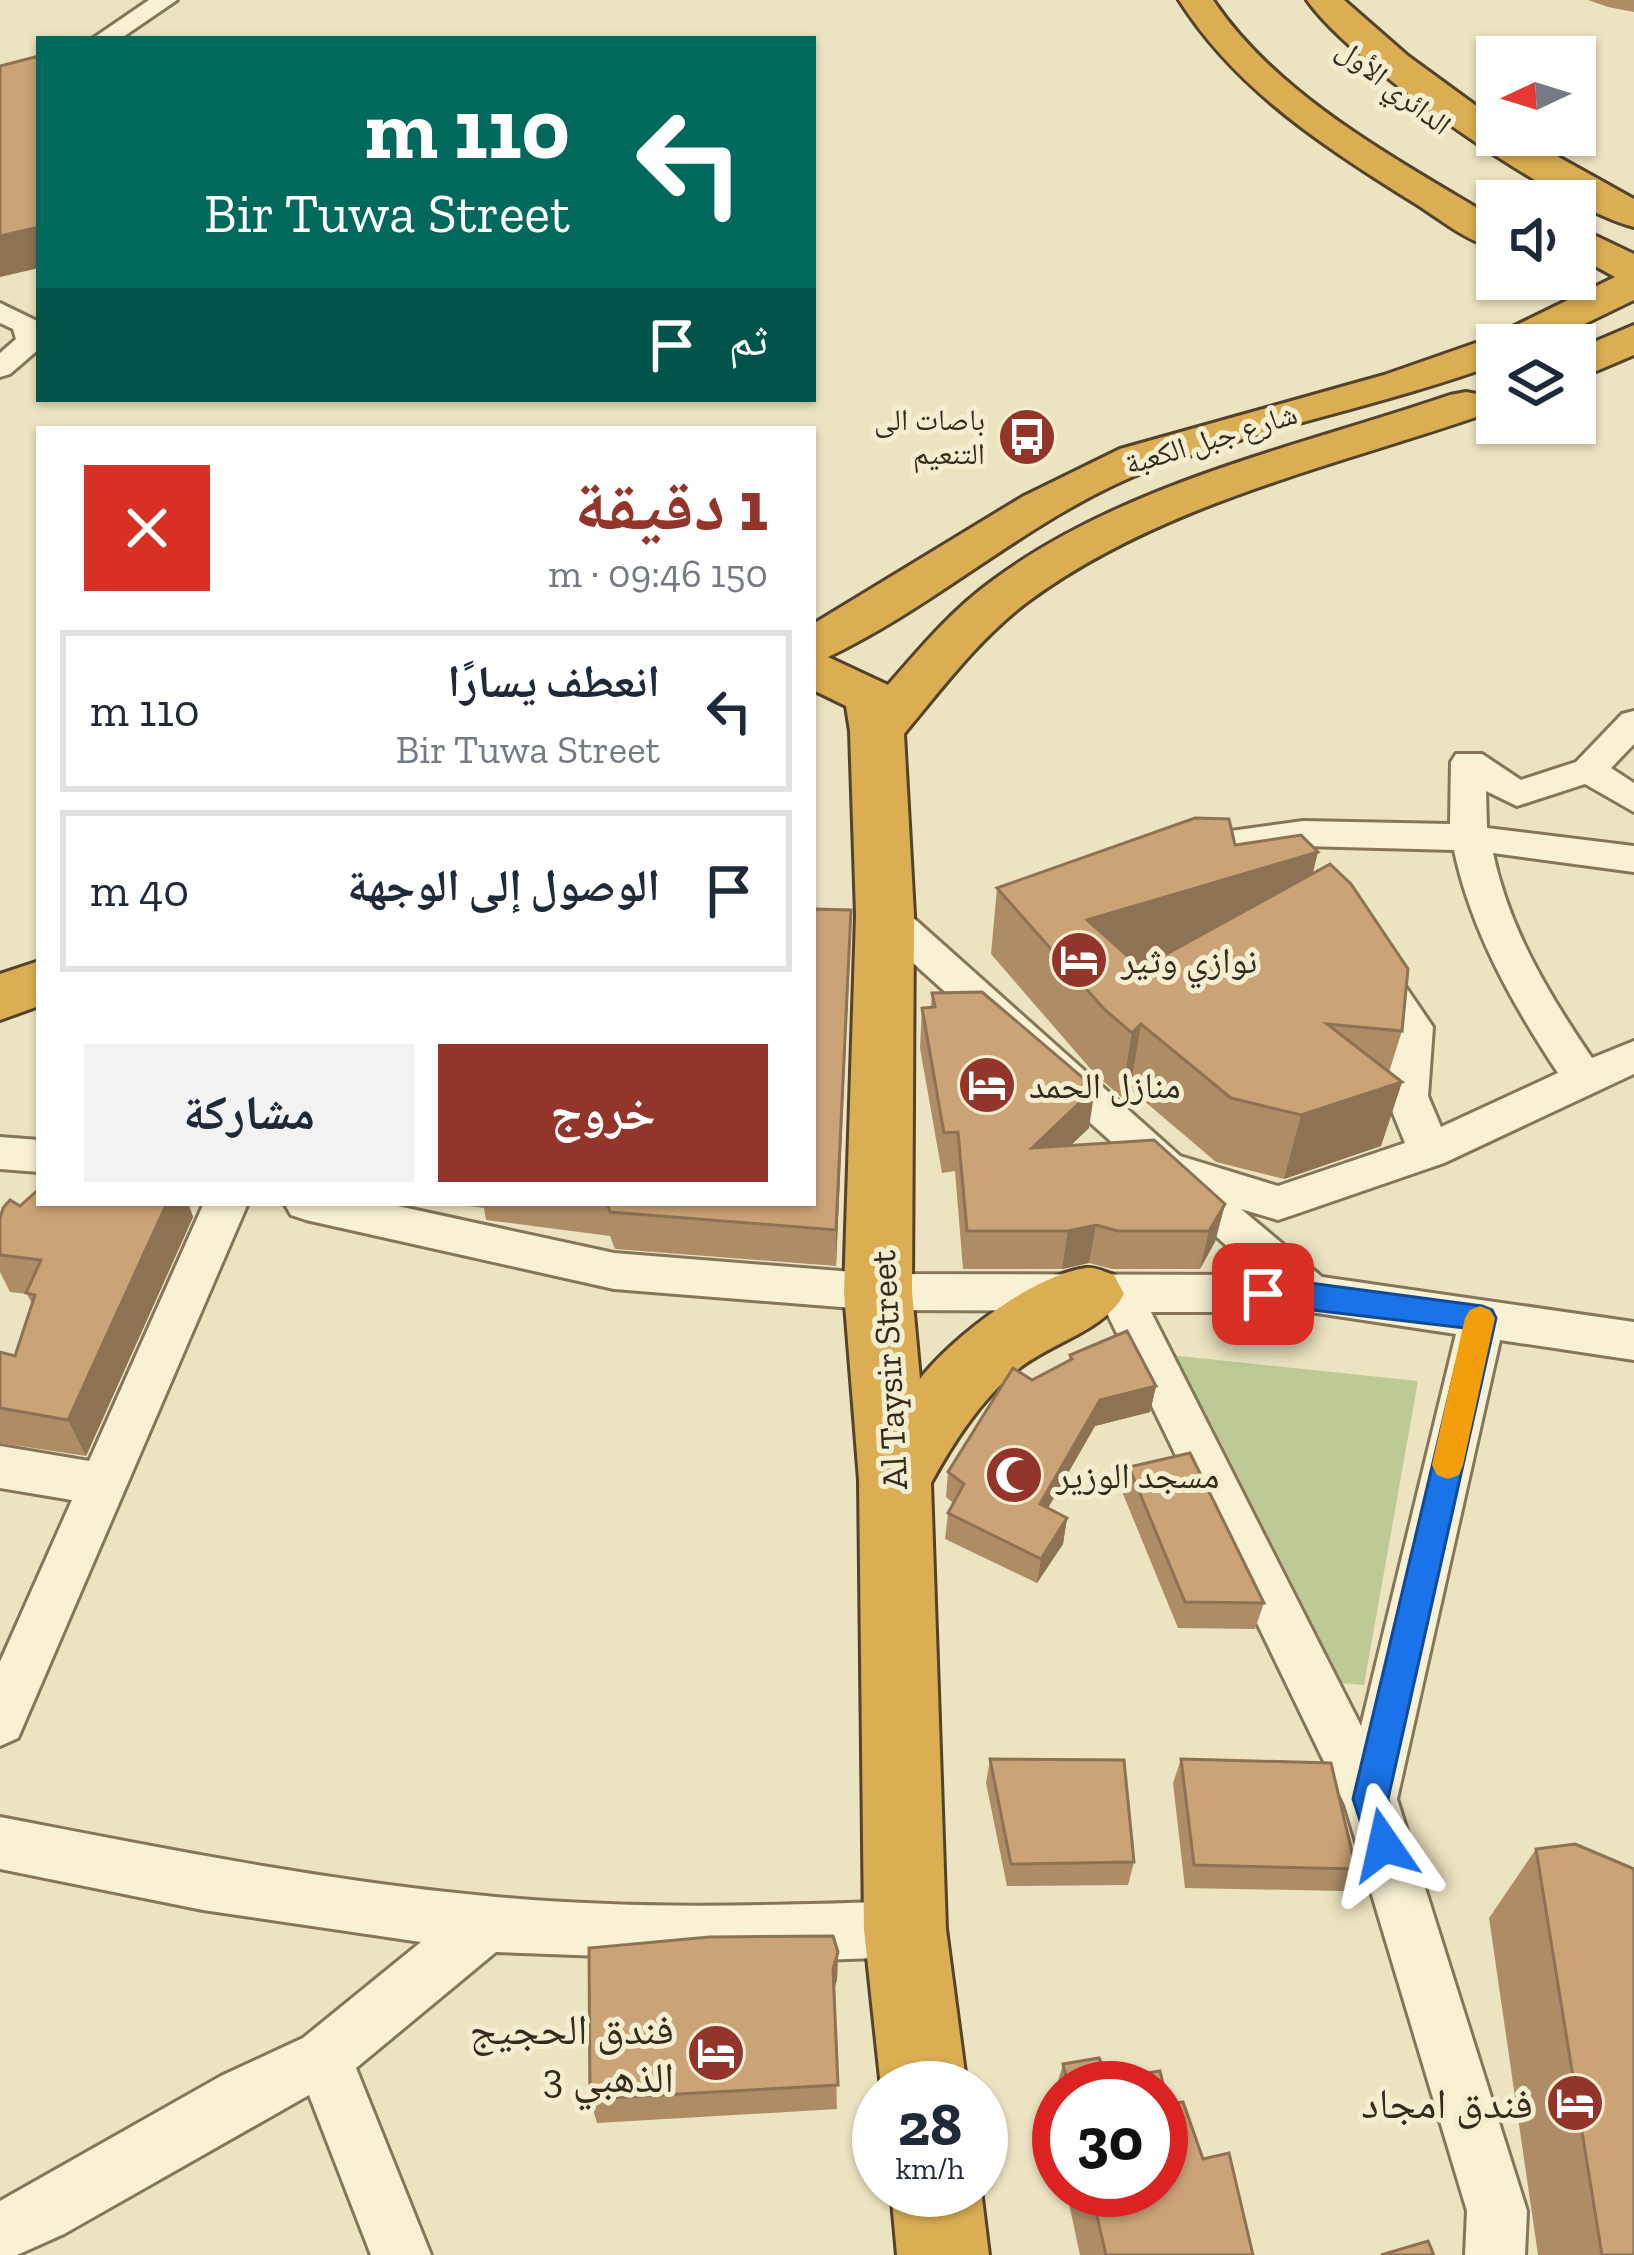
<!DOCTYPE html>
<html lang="ar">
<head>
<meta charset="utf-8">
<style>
  :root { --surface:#fff; --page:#f2f2f3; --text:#1f2937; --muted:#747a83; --line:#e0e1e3; --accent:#93352b }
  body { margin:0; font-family:"Zilla Slab","Noto Naskh Arabic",serif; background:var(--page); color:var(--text); direction:rtl; height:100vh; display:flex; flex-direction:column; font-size:45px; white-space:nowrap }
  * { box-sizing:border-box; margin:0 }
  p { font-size:39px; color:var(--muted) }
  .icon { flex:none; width:66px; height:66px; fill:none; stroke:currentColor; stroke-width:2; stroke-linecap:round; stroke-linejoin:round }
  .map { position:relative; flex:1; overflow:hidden; direction:ltr }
  .details { position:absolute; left:36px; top:426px; width:780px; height:780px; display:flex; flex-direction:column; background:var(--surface); border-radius:0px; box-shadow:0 3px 9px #0004; direction:rtl }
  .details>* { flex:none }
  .hud { position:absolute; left:36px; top:36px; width:780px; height:366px; border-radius:0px; box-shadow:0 3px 9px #0004; direction:rtl; background:#00695c; color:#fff; overflow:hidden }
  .needle { width:78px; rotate:266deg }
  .buttons { position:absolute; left:1476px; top:36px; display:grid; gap:24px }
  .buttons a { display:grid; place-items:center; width:120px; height:120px; border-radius:0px; background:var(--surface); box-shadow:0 3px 9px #0004; font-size:60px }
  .speed { position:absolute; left:852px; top:2061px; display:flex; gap:24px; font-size:60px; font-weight:700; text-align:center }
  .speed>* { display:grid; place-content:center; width:156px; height:156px; border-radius:50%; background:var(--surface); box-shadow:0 3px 9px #0004; line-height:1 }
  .speed small { font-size:30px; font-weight:400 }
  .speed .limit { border:18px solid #d22; background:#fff; color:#111 }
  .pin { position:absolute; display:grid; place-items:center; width:102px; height:102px; color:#fff; margin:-51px; border-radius:24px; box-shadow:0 6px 18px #0006 }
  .me { position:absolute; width:132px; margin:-66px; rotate:349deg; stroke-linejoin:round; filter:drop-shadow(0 0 9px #0008) }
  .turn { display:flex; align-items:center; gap:42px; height:252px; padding:0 48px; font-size:54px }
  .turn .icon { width:156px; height:156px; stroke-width:2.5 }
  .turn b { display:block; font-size:84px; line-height:102px }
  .then { display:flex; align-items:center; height:114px; padding:0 48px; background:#0003; gap:24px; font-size:45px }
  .round { display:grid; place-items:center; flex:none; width:126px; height:126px; border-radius:0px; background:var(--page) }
  .head { display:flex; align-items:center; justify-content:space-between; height:204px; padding:0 48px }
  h1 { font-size:72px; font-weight:700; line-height:90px; color:var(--accent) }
  .action { display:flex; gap:24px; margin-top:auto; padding:24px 48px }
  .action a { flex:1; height:138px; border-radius:0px; background:var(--accent); color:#fff; font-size:48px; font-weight:700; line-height:138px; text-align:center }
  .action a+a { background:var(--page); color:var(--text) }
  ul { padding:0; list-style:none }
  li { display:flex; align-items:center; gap:36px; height:162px; margin:0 24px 18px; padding:0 24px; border:6px solid var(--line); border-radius:0px }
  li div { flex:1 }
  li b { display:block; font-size:45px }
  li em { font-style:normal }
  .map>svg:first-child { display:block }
</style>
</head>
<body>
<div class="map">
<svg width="1634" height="2255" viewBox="0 0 1634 2255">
  <rect width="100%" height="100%" fill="#ece4c1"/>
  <polygon fill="#beca95" points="1169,1355 1418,1381 1364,1685 1329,1682"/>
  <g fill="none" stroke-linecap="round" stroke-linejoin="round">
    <defs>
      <g id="minor">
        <polygon points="149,0 177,0 120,39 92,39"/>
        <polygon points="0,303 39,322 39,349 10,374 0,377 0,353 16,339 13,329 0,323"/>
        <path d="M 1634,711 L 1634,744 L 1611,768 L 1634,783 L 1634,812 L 1585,784 L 1517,806 L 1486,791 L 1487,828 L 1634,846 L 1634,872 L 1493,853 C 1509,929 1549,995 1592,1058 L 1634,1041 L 1634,1074 L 1444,1163 L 1293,1215 L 1278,1220 L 1241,1209 L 1322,1277 L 1634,1322 L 1634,1360 L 1500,1340 L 1397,1799 L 1527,2211 L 1525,2255 L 1465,2255 L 1467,2211 L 1345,1805 L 1106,1311 L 878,1310 L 614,1289 L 306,1220 L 291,1215 L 284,1203 L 384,1203 L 614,1253 L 878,1274 L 1259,1275 L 871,925 L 866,915 L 871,905 L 885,902 L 899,905 L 1180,1156 L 1278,1186 L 1405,1143 L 1386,1096 L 1393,1029 L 1352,968 L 1358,958 L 1372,954 L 1386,958 L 1433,1027 L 1428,1096 L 1441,1127 L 1558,1073 C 1513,1005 1471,931 1454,850 L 1303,846 L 1193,860 L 1180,856 L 1174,847 L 1180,838 L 1303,821 L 1450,824 L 1451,762 L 1456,754 L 1482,754 L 1521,780 L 1576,762 L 1622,714 ZM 1151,1312 L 1310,1312 L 1456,1334 L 1361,1726 Z"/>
        <polygon points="0,1137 39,1140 39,1172 0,1169"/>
        <polygon points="204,1203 248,1203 18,1738 0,1746 0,1662 72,1500 0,1488 0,1446 89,1461"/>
        <path d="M 0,1817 C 161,1848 323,1881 486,1896 C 624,1910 766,1906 905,1901 L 925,1909 L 933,1929 L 925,1949 L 905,1957 L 762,1962 L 496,1952 L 356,2068 L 431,2255 L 371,2255 L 309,2095 L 64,2234 L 17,2255 L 0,2255 L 0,2201 L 221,2076 L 303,2038 L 421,1942 L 203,1910 L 0,1869 Z"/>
      </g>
      <g id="highway">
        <path d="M 1179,0 L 1213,0 C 1279,98 1398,160 1497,220 L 1497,249 C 1468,242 1441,220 1416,204 C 1327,149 1236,90 1179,0 Z"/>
        <path d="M 1307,0 L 1344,0 L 1408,56 L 1497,121 L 1497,135 L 1519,135 L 1634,199 L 1634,227 C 1558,208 1352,65 1307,0 Z"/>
        <path d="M 1575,226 L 1634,254 L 1634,300 L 1541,345 L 1497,345 L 1497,364 C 1384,405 1266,427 1154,468 C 1036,512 942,603 828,657 L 888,685 C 920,648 952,610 992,581 C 1123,483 1298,447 1450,395 L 1466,392 L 1482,395 L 1488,405 L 1482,415 C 1331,467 1161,504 1030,600 C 981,636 943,687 904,734 L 914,915 L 912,1292 L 920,1379 C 952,1337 1034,1275 1086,1268 C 1095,1267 1105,1272 1114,1275 L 1124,1294 C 1105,1331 1049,1343 1017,1370 C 980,1401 954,1441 931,1483 L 946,1929 L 967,2088 L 881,2088 L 864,1929 L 859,1480 L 844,1292 L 856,915 L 850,731 L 846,706 L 813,690 L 813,624 L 1022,497 L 1120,449 L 1384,375 L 1490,338 L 1615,277 L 1575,255 Z"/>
        <polygon points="1634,325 1634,355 1575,380 1575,350"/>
        <polygon points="39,961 39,1006 0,1020 0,974"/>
        <polygon points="891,2190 981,2190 989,2255 897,2255"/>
      </g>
    </defs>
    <use href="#minor" stroke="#857559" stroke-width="6"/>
    <use href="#highway" stroke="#53432d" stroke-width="6"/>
    <use href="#minor" fill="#f8f1d3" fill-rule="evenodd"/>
    <use href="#highway" fill="#dbae53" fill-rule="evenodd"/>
  </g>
  <g fill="#ae8c66">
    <polygon points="1588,0 1634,0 1634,12 1608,7"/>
    <polygon points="1235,845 1313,873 1402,1031 1389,1072 1402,1082 1381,1146 1284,1179 1216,1162 1130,1089 1121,1097 1094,1073 991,954 997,888"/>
    <polygon points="851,910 836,1266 615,1249 610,1236 486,1220 484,1208 446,1203 813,1203"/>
    <polygon points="932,993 1089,1128 1071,1145 1225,1204 1215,1242 1200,1269 1112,1269 1089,1263 1062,1269 963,1269 955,1171 942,1173 920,1048 922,1008 931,1007"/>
    <polygon points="39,1203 188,1203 193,1217 86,1456 0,1443 0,1352 15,1356 32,1304 27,1294 10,1292 0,1272 0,1219 20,1206"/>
    <polygon points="1070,1355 1156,1386 1150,1412 1095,1426 1048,1508 1067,1518 1063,1544 1037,1583 945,1539 948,1513 953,1503 946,1497 948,1472 1032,1380 1069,1360"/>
    <polygon points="1129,1467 1264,1603 1255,1629 1178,1628 1123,1494"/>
    <polygon points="990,1759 1134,1862 1128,1885 1007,1886 986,1783"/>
    <polygon points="1181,1759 1356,1869 1344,1891 1185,1888 1173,1783"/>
    <polygon points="1536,1849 1634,2255 1538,2255 1489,1918"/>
    <polygon points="838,1952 837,1980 834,1991 837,2109 597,2123 590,2099"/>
    <polygon points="1063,2064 1069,2088 1059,2088 1059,2157 1049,2112"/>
    <polygon points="1109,2079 1168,2104 1203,2159 1253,2255 1080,2255 1066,2190 1161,2190"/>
  </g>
  <g fill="#8d7253">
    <polygon points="39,227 39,268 0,277 0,236"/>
    <polygon points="1318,852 1302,918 1082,984 1087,920"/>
    <polygon points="851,910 850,948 836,1266 836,1230"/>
    <polygon points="1141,1024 1130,1089 1121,1097 1132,1033"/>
    <polygon points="1402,1082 1381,1146 1284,1179 1301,1115"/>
    <polygon points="1095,1088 1089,1128 1027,1187 1032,1148"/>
    <polygon points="167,1203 188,1203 193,1217 86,1456 68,1420"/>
    <polygon points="1225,1204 1215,1242 1200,1269 1209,1231"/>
    <polygon points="1096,1225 1089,1263 1062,1269 1068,1231"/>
    <polygon points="1156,1386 1150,1412 1095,1426 1036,1529 1040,1504 1100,1400"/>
    <polygon points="1067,1518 1063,1544 1037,1583 1041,1559"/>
    <polygon points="838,1952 837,1980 832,1996 833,1969"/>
  </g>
  <g fill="#caa377" stroke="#8d7253" stroke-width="3">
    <polygon points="39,56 39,227 0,236 0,66"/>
    <polygon points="1195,818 1229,819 1235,845 1301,835 1318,852 1087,920 1141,968 1330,864 1351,884 1408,969 1402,1031 1327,1024 1402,1082 1301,1115 1231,1098 1141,1024 1132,1033 1104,1009 997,888"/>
    <polygon points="813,909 851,910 836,1230 610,1212 607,1203 813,1203"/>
    <polygon points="982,992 1095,1088 1032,1148 1154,1140 1225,1204 1209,1231 1118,1231 1096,1225 1068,1231 967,1231 958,1132 944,1133 922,1008 935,1007 932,993"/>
    <polygon points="39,1189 39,1203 167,1203 68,1420 0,1408 0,1352 15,1356 35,1295 26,1293 41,1260 0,1255 0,1219 3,1208 10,1200 20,1206"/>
    <polygon points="1127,1331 1156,1386 1100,1400 1040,1504 1067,1518 1041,1559 948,1513 964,1484 948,1472 1013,1368 1032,1380 1072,1359 1070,1355"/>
    <polygon points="1190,1453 1264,1603 1185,1602 1129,1467"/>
    <polygon points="990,1759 1124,1760 1134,1862 1011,1864"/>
    <polygon points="1181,1759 1331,1763 1356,1869 1194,1865"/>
    <polygon points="1575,1844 1634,1869 1634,2255 1602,2255 1536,1849"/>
    <polygon points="833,1936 838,1952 833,1969 838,2085 590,2099 589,1948 709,1937"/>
    <polygon points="1099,2058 1109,2079 1160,2071 1168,2104 1183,2102 1203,2159 1229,2153 1253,2255 1106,2255 1091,2190 1161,2190 1161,2088 1069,2088 1063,2064"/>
    <polygon points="1428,2241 1434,2255 1381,2255"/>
  </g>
  <polygon fill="#1a73e8" stroke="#114b97" stroke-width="3" points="1263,1282 1310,1283 1482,1306 1492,1310 1496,1318 1388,1799 1402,1845 1397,1857 1384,1862 1372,1857 1353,1799 1465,1328 1252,1303 1248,1294 1252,1286"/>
  <polygon fill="#f59e0b" points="1480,1306 1490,1310 1495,1318 1463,1465 1459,1475 1448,1479 1437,1475 1432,1465 1465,1318 1470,1310"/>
  <defs>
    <symbol id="bus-disc" viewBox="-11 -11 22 22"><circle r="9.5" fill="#93352b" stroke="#f4eed0"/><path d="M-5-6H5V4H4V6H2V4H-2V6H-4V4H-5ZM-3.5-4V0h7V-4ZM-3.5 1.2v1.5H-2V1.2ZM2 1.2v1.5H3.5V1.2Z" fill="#fff"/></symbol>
    <symbol id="hotel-disc" viewBox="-11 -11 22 22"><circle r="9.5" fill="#93352b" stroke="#f4eed0"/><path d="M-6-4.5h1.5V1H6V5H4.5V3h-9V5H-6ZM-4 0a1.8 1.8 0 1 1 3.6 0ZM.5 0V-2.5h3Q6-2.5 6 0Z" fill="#fff"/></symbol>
    <symbol id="mosque-disc" viewBox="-11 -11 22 22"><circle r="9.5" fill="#93352b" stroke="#f4eed0"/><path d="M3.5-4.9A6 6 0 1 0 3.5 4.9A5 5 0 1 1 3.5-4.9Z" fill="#fff"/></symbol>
  </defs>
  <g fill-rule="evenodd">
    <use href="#bus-disc" x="994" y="404" width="66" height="66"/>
    <use href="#hotel-disc" x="1046" y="927" width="66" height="66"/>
    <use href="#hotel-disc" x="954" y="1052" width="66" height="66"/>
    <use href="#mosque-disc" x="981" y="1442" width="66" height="66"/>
    <use href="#hotel-disc" x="683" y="2020" width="66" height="66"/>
    <use href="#hotel-disc" x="1542" y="2070" width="66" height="66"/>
  </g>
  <g text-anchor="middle" stroke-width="10" stroke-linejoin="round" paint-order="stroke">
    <g font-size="30" fill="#352b1d" stroke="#f4eed0">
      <text transform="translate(1394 87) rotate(38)" y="10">الدائري الأول</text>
      <text transform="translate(1211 439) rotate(-17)" y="10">شارع جبل الكعبة</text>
    </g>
    <g font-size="30" fill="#352b1d" stroke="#f4eed0" text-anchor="end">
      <text x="985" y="430">باصات الى<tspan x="985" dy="34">التنعيم</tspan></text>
    </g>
    <g font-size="36" fill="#352b1d" stroke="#f4eed0" text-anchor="start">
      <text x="1121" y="973">نوازي وثير</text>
      <text x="1029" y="1098">منازل الحمد</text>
      <text x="1056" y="1488">مسجد الوزير</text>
    </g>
    <g font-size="36" fill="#352b1d" stroke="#f4eed0">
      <text transform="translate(888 1370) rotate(-93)" y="13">Al Taysir Street</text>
    </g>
    <g font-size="42" fill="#352b1d" stroke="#f4eed0" text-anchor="end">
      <text x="674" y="2044">فندق الحجيج<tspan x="674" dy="48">الذهبي 3</tspan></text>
      <text x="1533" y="2118">فندق امجاد</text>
    </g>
  </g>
</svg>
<div class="buttons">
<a><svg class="needle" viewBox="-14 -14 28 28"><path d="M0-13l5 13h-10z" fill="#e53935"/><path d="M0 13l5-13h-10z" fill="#747a83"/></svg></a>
<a><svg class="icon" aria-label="sound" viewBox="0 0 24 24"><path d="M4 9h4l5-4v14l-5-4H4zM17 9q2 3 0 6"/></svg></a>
<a><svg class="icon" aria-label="layers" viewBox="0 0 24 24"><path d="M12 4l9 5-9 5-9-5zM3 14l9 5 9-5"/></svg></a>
</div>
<div class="speed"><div>28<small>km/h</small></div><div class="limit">30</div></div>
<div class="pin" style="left:1263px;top:1294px;background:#d93025"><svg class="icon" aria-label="arrive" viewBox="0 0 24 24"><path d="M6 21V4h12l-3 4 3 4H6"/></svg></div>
<svg class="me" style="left:1384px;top:1845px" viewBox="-20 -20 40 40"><path d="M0-17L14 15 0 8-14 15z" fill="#1a73e8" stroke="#fff" stroke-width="4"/></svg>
<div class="hud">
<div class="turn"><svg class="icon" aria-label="left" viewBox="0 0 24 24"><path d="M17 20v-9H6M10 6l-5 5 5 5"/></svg><div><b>110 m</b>Bir Tuwa Street</div></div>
<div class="then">ثم<svg class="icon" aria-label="arrive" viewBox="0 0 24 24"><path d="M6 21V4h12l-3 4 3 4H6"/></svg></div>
</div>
<section class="details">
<div class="head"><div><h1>1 دقيقة</h1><p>150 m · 09:46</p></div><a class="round" style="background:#d93025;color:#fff"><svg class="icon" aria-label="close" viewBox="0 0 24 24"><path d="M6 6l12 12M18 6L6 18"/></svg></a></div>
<ul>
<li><svg class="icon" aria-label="left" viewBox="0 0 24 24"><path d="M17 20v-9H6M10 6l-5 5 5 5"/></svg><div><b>انعطف يسارًا</b><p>Bir Tuwa Street</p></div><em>110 m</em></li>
<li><svg class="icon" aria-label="arrive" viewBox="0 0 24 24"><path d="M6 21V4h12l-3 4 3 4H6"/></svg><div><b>الوصول إلى الوجهة</b></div><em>40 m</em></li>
</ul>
<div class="action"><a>خروج</a><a>مشاركة</a></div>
</section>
</div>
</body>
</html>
